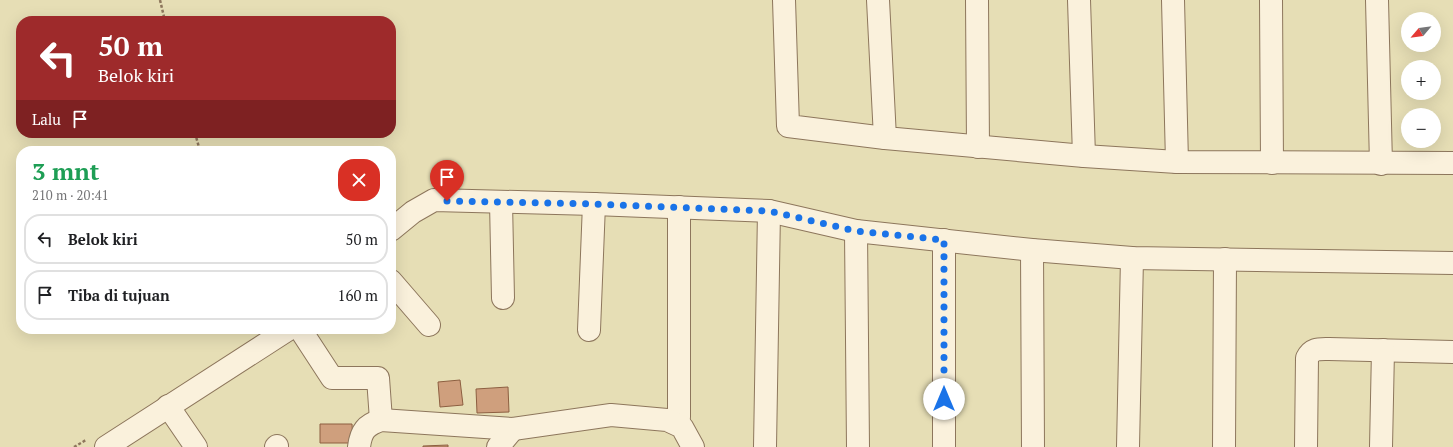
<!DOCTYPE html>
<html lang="id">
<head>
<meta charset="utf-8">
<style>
  :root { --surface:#fff; --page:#f6f6f6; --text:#202124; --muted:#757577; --line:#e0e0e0 }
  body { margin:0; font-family:"PT Serif",serif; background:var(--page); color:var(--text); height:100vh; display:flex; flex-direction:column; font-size:15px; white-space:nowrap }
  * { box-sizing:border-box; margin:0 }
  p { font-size:13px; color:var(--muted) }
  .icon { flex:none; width:22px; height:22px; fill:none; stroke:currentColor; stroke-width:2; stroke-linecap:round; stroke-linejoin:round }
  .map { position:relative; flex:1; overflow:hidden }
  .details { position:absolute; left:16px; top:146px; width:380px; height:188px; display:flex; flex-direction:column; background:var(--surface); border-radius:16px; box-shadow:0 4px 16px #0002 }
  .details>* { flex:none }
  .banner { position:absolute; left:16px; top:16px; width:380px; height:122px; border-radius:16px; box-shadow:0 4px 16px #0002; background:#9e2a2b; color:#fff; overflow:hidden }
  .needle { width:26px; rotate:241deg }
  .buttons { position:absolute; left:1401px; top:12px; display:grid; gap:8px }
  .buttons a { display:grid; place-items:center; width:40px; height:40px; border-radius:50%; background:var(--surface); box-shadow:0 4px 16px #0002; font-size:20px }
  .pin { position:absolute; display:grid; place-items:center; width:34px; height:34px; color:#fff; margin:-41px -17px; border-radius:50% 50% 50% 0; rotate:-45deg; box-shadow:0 0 4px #0007 }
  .pin .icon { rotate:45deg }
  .me { position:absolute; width:44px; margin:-22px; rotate:0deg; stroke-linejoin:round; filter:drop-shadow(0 0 3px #0008) }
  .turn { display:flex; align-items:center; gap:14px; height:84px; padding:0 16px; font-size:18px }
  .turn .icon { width:52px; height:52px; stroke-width:2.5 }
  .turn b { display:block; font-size:28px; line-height:34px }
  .then { display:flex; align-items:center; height:38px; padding:0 16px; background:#0003; gap:8px; font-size:15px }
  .round { display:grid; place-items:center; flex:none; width:42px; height:42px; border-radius:16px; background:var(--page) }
  .summary { display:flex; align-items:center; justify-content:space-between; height:68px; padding:0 16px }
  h1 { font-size:24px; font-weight:800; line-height:30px; color:#1e9e55 }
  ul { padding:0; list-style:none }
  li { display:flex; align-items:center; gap:12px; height:50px; margin:0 8px 6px; padding:0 8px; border:2px solid var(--line); border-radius:16px }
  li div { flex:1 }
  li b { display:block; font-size:15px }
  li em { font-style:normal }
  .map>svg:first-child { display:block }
</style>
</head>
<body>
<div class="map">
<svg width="1453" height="447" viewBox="0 0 1453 447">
  <rect width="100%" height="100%" fill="#f0e4c8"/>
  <path fill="#e6deb5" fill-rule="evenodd" d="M 0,0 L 1453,0 L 1453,447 L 0,447 ZM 1408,19 L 1434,19 L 1434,45 L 1408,45 ZM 21,21 L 391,21 L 391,133 L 21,133 ZM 1408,67 L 1434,67 L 1434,93 L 1408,93 ZM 1408,115 L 1434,115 L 1434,141 L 1408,141 ZM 21,151 L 391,151 L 391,329 L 21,329 Z"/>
  <g fill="#cf9f7d" stroke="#8d5f41">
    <polygon points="460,380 463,405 440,407 438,382"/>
    <polygon points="508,387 509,412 477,413 476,389"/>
    <polygon points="320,424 352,424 353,443 320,443"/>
    <polygon points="448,445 448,447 423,447 423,446"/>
  </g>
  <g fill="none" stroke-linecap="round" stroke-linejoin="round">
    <defs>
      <g id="minor">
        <polyline points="784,0 788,126 885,138"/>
        <polyline points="878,0 885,138 1084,156 1177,162 1453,163"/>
        <polyline points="977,0 978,147"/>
        <polyline points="1079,0 1084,156"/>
        <polyline points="1173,0 1177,162"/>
        <polyline points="1271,0 1272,163"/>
        <polyline points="1377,0 1381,164"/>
        <polyline points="501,202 503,298"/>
        <polyline points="391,230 413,212 434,200 594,204 769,211 856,231 1032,250 1132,258 1453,263"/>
        <polyline points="856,231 858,447"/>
        <polyline points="944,240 944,447"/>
        <polyline points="1032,250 1033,447"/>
        <polyline points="391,281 429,325"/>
        <polyline points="300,329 332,378 378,378 381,420"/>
        <polyline points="589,330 594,204"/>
        <polyline points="168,406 196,447"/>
        <polyline points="679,417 679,207"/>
        <polyline points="106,447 289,329"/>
        <polyline points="276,447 277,446"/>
        <path d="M 359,447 C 361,431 366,425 381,420 L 513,429 L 611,415 L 667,420 L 682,427 L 693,447"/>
        <polyline points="498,447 513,429"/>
        <polyline points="765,447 769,211"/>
        <polyline points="1128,447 1132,258"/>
        <polyline points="1224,447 1225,259"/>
        <path d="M 1306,447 L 1307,358 C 1312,348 1319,349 1329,349 L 1453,352"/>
        <polyline points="1381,447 1383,350"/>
      </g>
    </defs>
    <use href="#minor" stroke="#8d765c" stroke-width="24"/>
    <g stroke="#8d765c" stroke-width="2.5" stroke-dasharray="3 2" stroke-linecap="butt">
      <polyline points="160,0 165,21"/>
      <polyline points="195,133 200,151"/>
      <polyline points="74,447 86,440"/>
    </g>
    <use href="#minor" stroke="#faf1dc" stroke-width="22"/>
  </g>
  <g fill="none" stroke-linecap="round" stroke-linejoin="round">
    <polyline stroke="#1a73e8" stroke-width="7" stroke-dasharray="0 12.6" points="447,201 594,204 769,211 856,231 944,240 944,399"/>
  </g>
</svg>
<div class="buttons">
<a><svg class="needle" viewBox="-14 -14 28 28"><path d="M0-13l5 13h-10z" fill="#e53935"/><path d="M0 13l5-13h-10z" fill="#757577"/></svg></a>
<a>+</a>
<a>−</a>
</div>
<div class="pin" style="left:447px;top:201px;background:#d93025"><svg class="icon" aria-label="arrive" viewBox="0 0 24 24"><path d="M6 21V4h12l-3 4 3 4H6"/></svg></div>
<svg class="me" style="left:944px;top:399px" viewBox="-20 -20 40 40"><circle r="19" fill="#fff"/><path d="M0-13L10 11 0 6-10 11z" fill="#1a73e8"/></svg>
<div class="banner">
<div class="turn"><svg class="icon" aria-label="left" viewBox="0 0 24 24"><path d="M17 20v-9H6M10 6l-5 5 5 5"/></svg><div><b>50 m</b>Belok kiri</div></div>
<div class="then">Lalu<svg class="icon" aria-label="arrive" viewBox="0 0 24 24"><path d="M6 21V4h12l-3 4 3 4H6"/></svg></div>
</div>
<section class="details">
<div class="summary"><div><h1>3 mnt</h1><p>210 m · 20:41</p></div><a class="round" style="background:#d93025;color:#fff"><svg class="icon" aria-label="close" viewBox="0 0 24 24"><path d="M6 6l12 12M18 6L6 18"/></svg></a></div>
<ul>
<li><svg class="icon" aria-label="left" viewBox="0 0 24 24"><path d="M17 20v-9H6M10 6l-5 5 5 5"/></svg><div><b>Belok kiri</b></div><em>50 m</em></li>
<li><svg class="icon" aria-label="arrive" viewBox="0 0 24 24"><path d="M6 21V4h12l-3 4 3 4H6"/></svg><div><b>Tiba di tujuan</b></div><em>160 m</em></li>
</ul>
</section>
</div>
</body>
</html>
